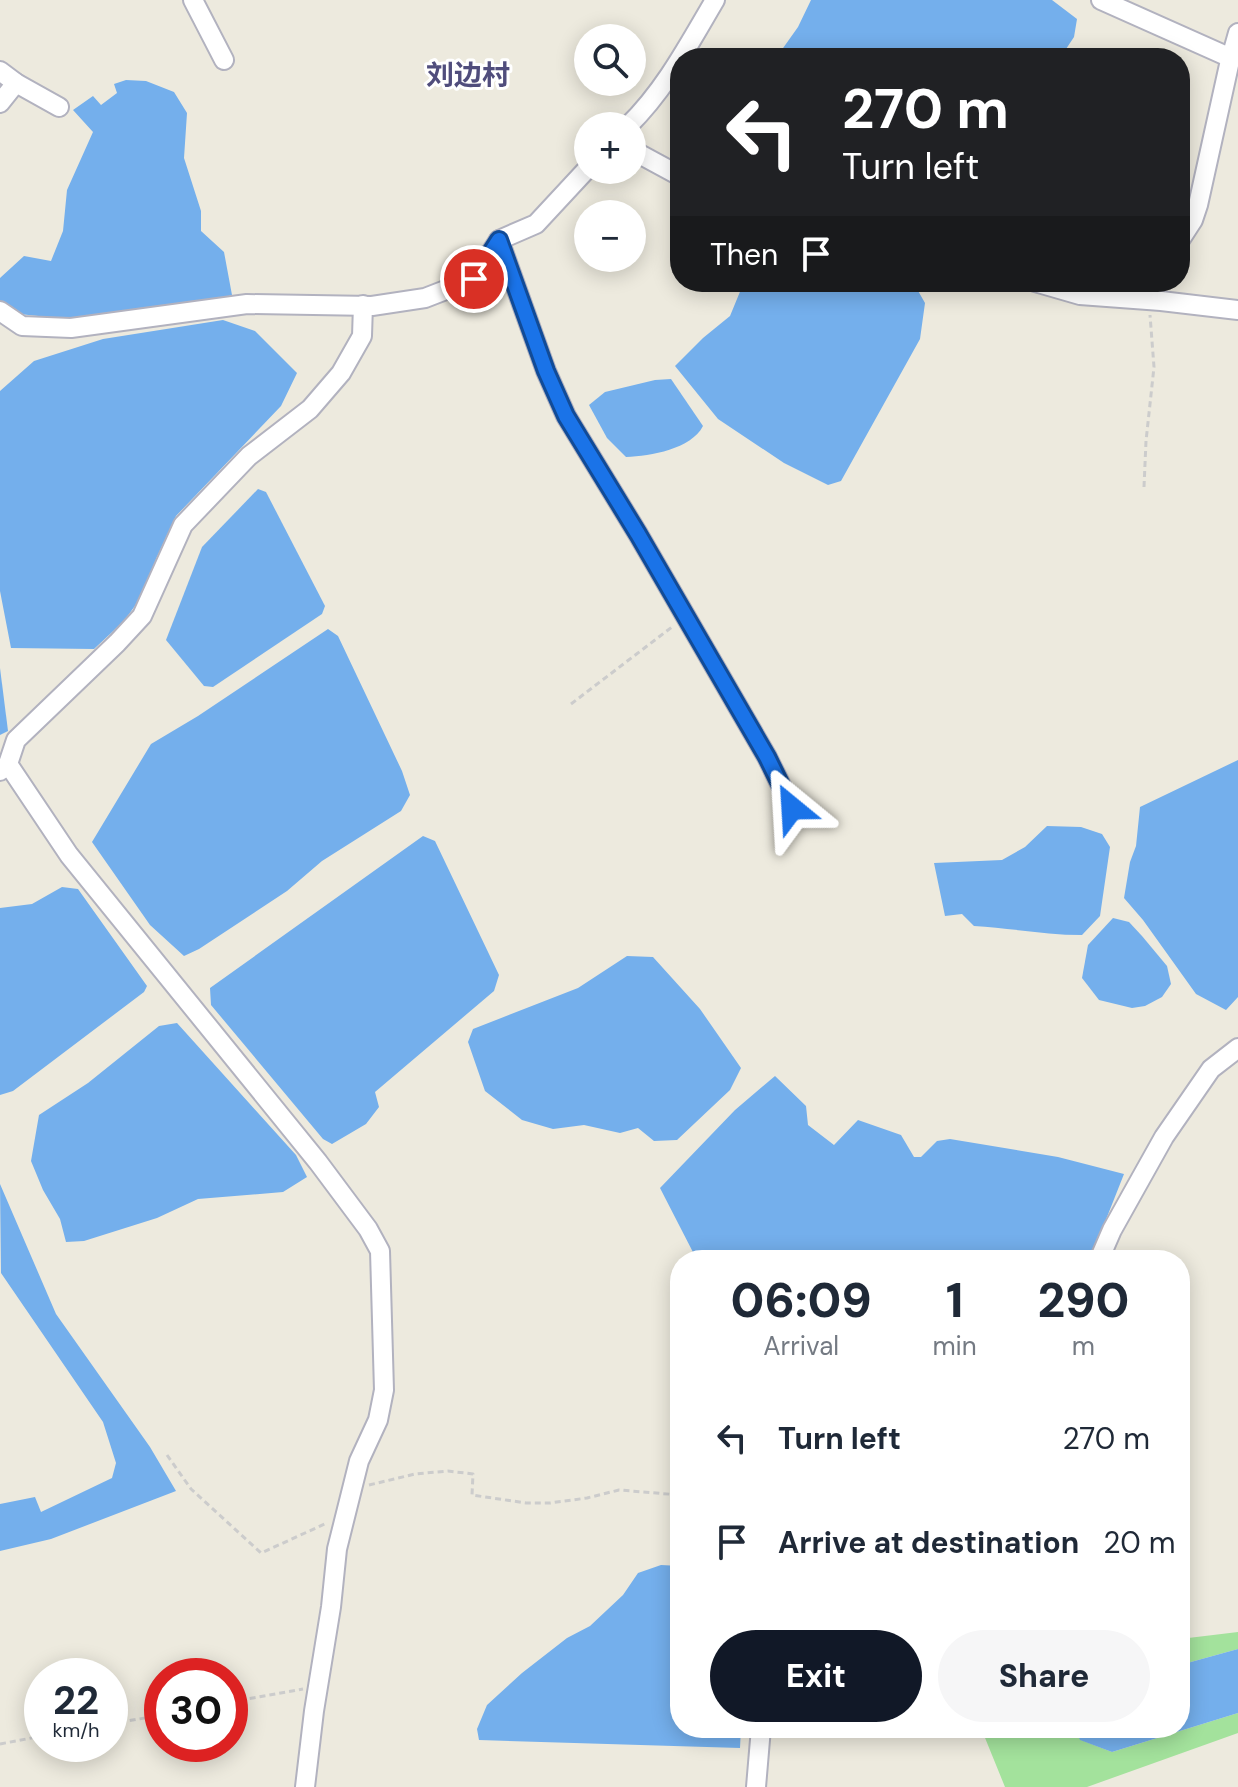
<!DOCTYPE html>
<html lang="en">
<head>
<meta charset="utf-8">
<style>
  :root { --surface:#fff; --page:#f6f6f7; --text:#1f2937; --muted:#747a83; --accent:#111827 }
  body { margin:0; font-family:"DM Sans","Noto Sans SC",sans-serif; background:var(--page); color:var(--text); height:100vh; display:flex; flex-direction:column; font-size:30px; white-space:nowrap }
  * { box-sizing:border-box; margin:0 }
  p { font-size:26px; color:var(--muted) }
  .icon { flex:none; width:44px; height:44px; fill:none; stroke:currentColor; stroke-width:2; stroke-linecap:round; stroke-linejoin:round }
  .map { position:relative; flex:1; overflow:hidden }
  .panel { position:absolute; left:670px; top:1250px; width:520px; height:488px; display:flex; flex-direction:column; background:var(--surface); border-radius:32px; box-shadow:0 4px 20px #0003 }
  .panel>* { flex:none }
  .banner { position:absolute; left:670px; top:48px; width:520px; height:244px; border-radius:32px; box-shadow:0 4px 20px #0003; background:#202124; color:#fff; overflow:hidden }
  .buttons { position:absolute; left:574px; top:24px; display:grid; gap:16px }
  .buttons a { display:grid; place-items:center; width:72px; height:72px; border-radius:50%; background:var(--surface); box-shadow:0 4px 20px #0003; font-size:40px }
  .speed { position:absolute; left:24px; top:1658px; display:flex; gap:16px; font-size:40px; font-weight:700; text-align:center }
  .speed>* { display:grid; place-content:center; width:104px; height:104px; border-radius:50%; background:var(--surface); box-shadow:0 4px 20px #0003; line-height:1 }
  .speed small { font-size:20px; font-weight:400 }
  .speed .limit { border:12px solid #d22; background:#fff; color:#111 }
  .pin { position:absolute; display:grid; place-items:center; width:68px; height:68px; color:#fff; margin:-34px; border:4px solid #fff; border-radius:50%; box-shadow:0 2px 8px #0007 }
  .me { position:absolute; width:88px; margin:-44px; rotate:333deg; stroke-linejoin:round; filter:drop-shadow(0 0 6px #0008) }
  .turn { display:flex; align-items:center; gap:28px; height:168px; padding:0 40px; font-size:36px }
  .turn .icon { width:104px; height:104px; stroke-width:2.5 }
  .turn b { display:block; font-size:56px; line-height:68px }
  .then { display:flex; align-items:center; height:76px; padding:0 40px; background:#0003; gap:16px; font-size:30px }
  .eta { display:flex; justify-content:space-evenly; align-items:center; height:136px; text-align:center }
  .eta b { font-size:48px; font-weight:800; line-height:56px }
  .primary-button { display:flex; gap:16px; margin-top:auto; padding:16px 40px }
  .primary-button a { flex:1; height:92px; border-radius:48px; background:var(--accent); color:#fff; font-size:32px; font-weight:800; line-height:92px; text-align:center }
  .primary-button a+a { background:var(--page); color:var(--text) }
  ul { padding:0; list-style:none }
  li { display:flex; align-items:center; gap:24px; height:104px; padding:0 40px }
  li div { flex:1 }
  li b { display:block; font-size:30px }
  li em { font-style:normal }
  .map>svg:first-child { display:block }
</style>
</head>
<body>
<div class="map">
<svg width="1238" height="1787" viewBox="0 0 1238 1787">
  <rect width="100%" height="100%" fill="#edeade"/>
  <g fill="#a3e29c">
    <polygon points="1238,1632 1238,1649 1180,1665 1180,1639"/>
    <polygon points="1238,1713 1238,1733 1087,1787 1005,1787 981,1728 1075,1728 1081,1740 1112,1752"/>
  </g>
  <g fill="#74afec">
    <polygon points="811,0 1052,0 1077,19 1074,37 1060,58 776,58 798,27"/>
    <polygon points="126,80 146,81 174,92 187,113 184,158 201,211 201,231 224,252 232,295 214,301 67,319 19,314 0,301 0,278 24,256 51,261 63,231 67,190 93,132 73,110 93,96 101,105 117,93 114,84"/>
    <polygon points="744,282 913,282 925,303 920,339 841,481 828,485 784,463 718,419 675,366 703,338 730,316"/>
    <polygon points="223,320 255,331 297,373 281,406 176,516 156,559 145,592 124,621 94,649 11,648 0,591 0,391 34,361 103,339"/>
    <path d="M 671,379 L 703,426 C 691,449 651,456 626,457 L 607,438 L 589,405 L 605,392 L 655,380 Z"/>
    <polygon points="258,489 266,492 325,606 322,614 213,687 204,686 166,640 202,547"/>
    <polygon points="328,629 338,636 402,771 410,795 401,811 322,861 287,891 199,949 184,956 150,925 92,842 151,744 198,716"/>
    <polygon points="0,668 8,731 0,735"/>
    <polygon points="1238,760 1238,997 1226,1010 1196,994 1143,920 1124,898 1130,862 1136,846 1140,807"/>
    <path d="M 1047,826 L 1081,827 L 1102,834 L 1110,847 L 1100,916 L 1082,935 C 1046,935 1010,928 974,926 L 962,914 L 945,916 L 934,863 L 1002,860 L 1025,847 Z"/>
    <polygon points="423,836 435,841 499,975 494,991 375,1092 379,1107 366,1124 332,1144 323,1139 211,1005 210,988"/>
    <polygon points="62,887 78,889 147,986 144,992 13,1091 0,1095 0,908 32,904"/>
    <polygon points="1113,918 1129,922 1142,936 1167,966 1171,984 1162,997 1145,1006 1132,1008 1099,1000 1082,978 1088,945"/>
    <polygon points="627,956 653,957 700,1009 741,1068 730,1090 677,1140 654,1141 638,1128 620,1133 584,1125 553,1129 522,1120 485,1091 468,1042 473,1029 578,988"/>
    <polygon points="177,1023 296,1155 307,1177 283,1192 198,1199 157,1218 84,1241 66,1242 60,1219 43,1190 31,1161 39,1115 88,1083 159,1026"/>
    <polygon points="775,1076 806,1106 808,1125 834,1145 858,1120 901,1135 914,1157 921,1157 937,1141 950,1139 1058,1157 1124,1174 1090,1260 697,1260 660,1188 735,1110"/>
    <polygon points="0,1184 56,1314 150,1447 176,1491 51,1539 0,1551 0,1504 35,1497 41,1512 112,1478 116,1463 103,1422 1,1273"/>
    <polygon points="661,1565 680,1566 680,1728 741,1728 740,1748 479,1740 477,1729 487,1705 522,1673 567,1638 590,1626 623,1595 638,1573"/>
    <polygon points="1238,1649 1238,1713 1112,1752 1080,1740 1075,1728 1180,1728 1180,1665"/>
  </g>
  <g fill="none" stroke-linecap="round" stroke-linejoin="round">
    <defs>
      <g id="minor">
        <polyline points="193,0 224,60"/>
        <polyline points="1101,0 1231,58"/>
        <polyline points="0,71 16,83 59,107"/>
        <polyline points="0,103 16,83"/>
        <path d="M 628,126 C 665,90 689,44 715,0"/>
        <polyline points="632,150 680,176"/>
        <polyline points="499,240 546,371 566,416 638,534 767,757 792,808"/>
        <polyline points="1180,240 1193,220 1198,205 1229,65 1238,33"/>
        <polyline points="1035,282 1080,295 1161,301 1238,310"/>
        <polyline points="0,311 22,326 71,328 247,304 372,306 425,298 474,279 499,240 536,224 588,168"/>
        <polyline points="8,764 69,855 318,1162 368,1229 380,1251 384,1390 378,1420 359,1461 337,1549 331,1607 314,1711 305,1787"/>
        <polyline points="0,771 8,764 16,740 117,643 142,616 183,525 249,456 310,409 341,373 362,336 363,305"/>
        <polyline points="1099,1260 1112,1230 1164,1137 1211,1069 1238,1048"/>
        <polyline points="756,1787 761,1728"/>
      </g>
    </defs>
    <use href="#minor" stroke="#b2b2bf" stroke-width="22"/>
    <g stroke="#ccc" stroke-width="3" stroke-dasharray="6 4" stroke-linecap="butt">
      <polyline points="1144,487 1146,441 1154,367 1150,315"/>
      <polyline points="571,704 672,627"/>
      <polyline points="167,1455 191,1489 261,1553 327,1523"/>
      <polyline points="369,1485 415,1474 448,1471 473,1474 472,1495 526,1503 550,1503 587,1498 619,1490 680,1495"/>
      <polyline points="230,1702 303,1689"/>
      <polyline points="110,1724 162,1715"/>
      <polyline points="0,1744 42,1736"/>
    </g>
    <use href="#minor" stroke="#fff" stroke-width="18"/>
  </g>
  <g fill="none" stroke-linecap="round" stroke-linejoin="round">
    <defs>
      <polyline id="route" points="474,279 499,240 546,371 566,416 638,534 767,757 792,808"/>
    </defs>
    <use href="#route" stroke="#114b97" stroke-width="20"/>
    <use href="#route" stroke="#1a73e8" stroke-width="14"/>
  </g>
  <g text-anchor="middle" stroke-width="6" stroke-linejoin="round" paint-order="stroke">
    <g font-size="28" font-weight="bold" fill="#504d7c" stroke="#fff">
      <text x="468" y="85">刘边村</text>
    </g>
  </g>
</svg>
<div class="buttons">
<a><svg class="icon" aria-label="search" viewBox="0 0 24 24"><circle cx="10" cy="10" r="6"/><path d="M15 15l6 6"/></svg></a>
<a>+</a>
<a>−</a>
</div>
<div class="speed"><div>22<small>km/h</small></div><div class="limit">30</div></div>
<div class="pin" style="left:474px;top:279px;background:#d93025"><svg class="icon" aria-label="arrive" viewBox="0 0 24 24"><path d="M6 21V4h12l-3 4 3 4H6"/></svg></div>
<svg class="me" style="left:792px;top:808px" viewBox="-20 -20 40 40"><path d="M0-17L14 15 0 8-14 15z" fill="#1a73e8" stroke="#fff" stroke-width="4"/></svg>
<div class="banner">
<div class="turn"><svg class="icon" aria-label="left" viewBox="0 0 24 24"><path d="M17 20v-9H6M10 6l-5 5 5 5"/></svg><div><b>270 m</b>Turn left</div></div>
<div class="then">Then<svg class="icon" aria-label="arrive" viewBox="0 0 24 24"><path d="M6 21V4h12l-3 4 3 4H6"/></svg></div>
</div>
<section class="panel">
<div class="eta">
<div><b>06:09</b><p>Arrival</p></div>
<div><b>1</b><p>min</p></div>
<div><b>290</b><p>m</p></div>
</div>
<ul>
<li><svg class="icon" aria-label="left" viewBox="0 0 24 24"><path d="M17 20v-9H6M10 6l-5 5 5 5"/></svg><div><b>Turn left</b></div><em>270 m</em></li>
<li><svg class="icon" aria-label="arrive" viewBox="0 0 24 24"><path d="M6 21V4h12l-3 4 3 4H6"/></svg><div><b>Arrive at destination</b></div><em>20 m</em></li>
</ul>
<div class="primary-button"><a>Exit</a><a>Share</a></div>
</section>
</div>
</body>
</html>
